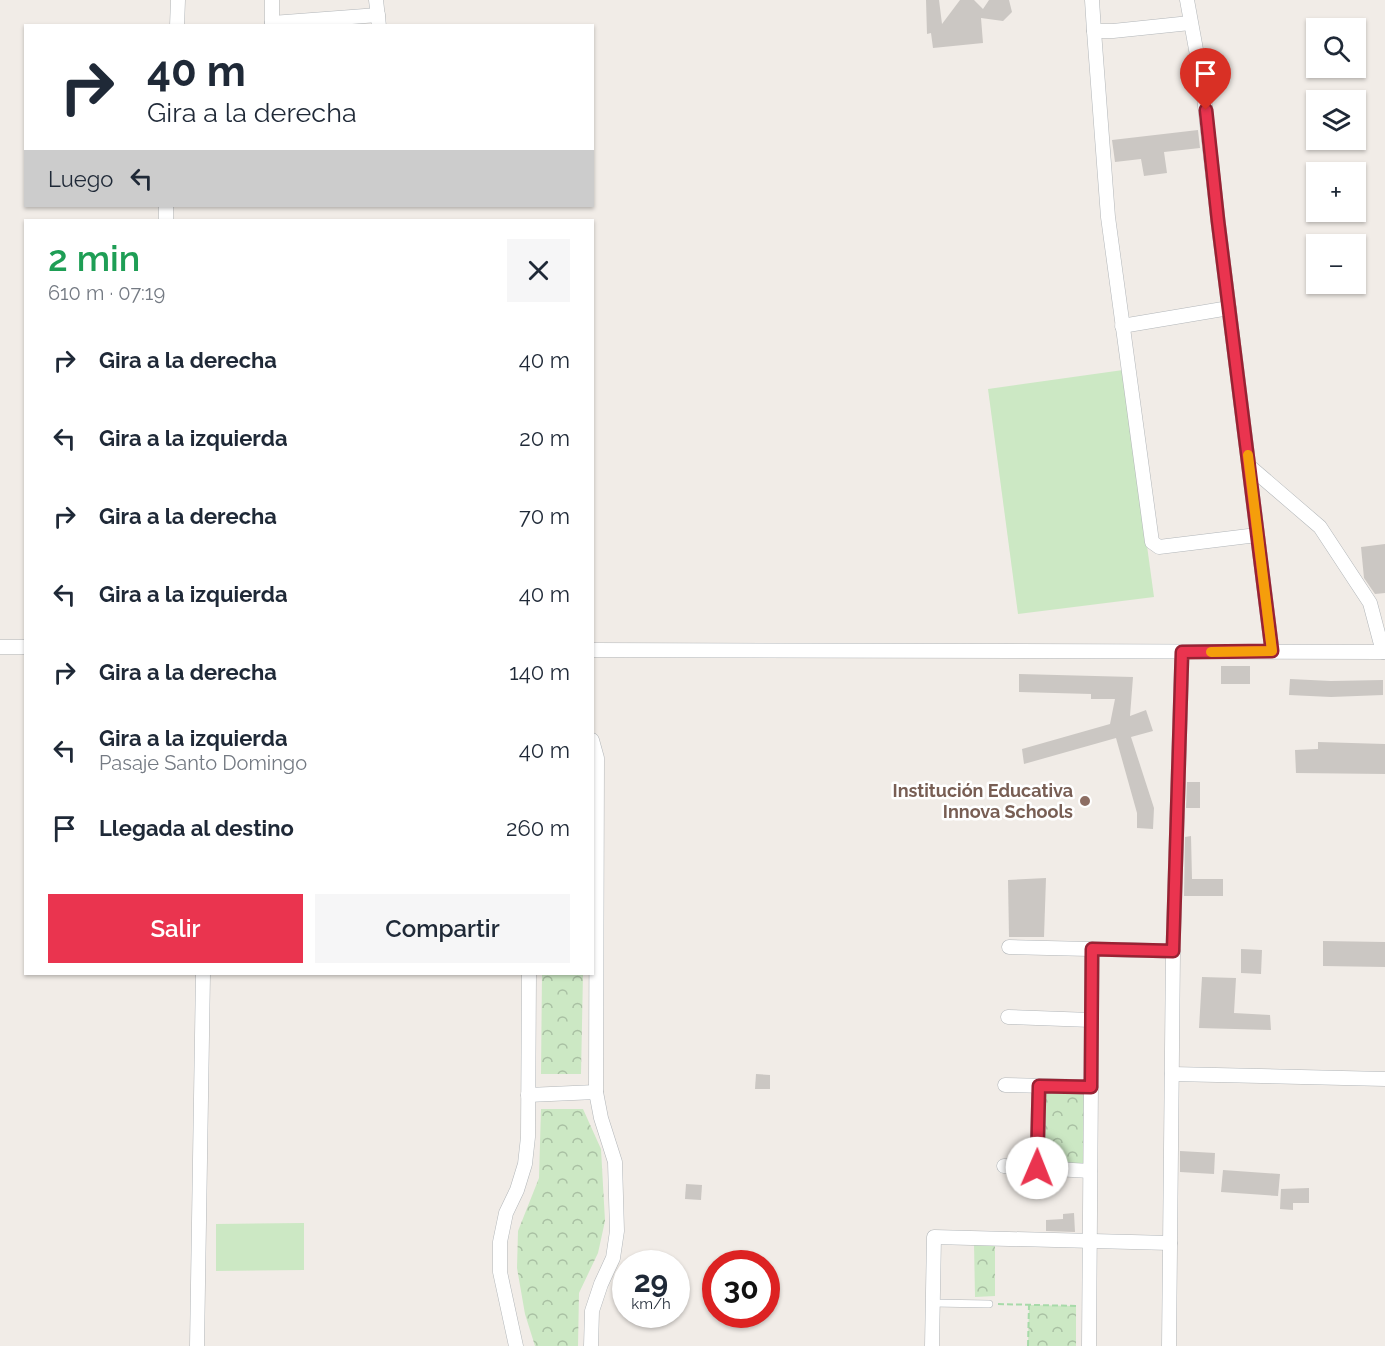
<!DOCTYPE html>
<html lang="es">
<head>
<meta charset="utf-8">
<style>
  :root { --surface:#fff; --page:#f6f6f7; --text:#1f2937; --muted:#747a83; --accent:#ea344f }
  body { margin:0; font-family:Raleway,sans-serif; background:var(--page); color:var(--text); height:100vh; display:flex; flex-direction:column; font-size:22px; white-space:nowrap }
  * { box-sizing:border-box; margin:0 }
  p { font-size:20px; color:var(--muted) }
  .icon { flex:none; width:33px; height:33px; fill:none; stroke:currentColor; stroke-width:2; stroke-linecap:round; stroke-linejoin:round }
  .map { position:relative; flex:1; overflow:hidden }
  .side { position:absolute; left:24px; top:219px; width:570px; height:756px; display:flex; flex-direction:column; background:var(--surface); border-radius:0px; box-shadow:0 2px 4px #0004 }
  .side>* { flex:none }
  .banner { position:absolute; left:24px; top:24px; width:570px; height:183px; border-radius:0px; box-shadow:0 2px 4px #0004; background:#fff; color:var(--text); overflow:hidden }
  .tools { position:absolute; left:1306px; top:18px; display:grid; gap:12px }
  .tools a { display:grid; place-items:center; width:60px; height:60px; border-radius:0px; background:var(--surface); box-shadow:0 2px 4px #0004; font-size:30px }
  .speed { position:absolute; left:612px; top:1250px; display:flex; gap:12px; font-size:30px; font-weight:700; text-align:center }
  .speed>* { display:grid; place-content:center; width:78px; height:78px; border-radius:50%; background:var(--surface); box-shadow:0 2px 4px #0004; line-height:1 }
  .speed small { font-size:15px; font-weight:400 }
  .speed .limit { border:9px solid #d22; background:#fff; color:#111 }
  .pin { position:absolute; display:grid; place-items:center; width:51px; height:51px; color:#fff; margin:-62px -26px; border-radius:50% 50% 50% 0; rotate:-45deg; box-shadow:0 0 6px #0007 }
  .pin .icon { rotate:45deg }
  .me { position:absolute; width:66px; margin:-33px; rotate:1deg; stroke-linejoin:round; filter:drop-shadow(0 0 4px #0008) }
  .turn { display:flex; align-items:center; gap:21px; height:126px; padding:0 24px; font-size:27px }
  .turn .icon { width:78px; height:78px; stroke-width:2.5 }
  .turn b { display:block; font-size:42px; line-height:51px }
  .then { display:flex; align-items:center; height:57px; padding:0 24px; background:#0003; gap:12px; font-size:22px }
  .round { display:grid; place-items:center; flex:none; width:63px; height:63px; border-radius:0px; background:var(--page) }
  .summary { display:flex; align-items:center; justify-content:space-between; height:102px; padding:0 24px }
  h1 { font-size:36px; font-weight:600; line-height:45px; color:#1e9e55 }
  .primary-button { display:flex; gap:12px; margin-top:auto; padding:12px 24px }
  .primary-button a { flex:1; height:69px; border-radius:0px; background:var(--accent); color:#fff; font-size:24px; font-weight:600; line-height:69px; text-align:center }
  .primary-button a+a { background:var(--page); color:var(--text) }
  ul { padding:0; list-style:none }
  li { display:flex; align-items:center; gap:18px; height:78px; padding:0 24px }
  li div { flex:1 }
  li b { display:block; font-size:22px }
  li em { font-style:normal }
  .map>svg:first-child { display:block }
</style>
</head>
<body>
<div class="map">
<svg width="1385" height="1346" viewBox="0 0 1385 1346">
  <defs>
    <pattern id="forest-crowns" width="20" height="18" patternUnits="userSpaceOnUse" patternTransform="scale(1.5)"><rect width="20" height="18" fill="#cce8c4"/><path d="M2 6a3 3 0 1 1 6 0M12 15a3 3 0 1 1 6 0" fill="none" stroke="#a9c0a3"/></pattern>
  </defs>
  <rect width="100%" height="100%" fill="#f1ece7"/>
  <g fill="url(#forest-crowns)">
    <polygon points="542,974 583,974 581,1074 541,1074"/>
    <polygon points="1043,1090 1085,1091 1084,1166 1043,1164"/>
    <polygon points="541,1109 583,1109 601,1149 605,1221 598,1253 579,1293 578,1346 535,1346 525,1314 517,1268 518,1231 539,1178"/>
    <polygon points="974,1243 995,1243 995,1296 975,1297"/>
    <polygon points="1029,1305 1076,1306 1076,1346 1028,1346"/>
  </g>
  <g fill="#cce8c4">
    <polygon points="1123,370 1154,597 1018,614 988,389"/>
    <polygon points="304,1223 304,1270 216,1271 216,1224"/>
  </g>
  <g fill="#cbc7c3">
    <polygon points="926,0 939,0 942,24 960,0 974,0 983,9 989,0 1009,0 1012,12 1003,21 981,18 983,43 933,48 931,33 927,34"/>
    <polygon points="1198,130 1200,148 1164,152 1167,173 1144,176 1141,159 1115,162 1112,140"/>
    <polygon points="1385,544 1385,593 1375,594 1364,578 1361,547"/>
    <rect x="1221" y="666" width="29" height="18"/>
    <polygon points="1019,674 1133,677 1130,716 1146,710 1153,731 1131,737 1154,808 1153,829 1137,828 1137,813 1116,738 1024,764 1022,749 1110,724 1115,699 1091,699 1091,694 1019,692"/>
    <polygon points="1290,679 1331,681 1383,680 1383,695 1331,697 1289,695"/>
    <polygon points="1318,742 1385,744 1385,774 1296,773 1295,750 1318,749"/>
    <polygon points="1187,782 1200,782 1200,808 1186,808"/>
    <polygon points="1191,836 1192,879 1223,879 1223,896 1184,896 1185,837"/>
    <polygon points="1046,878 1044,937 1009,937 1008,880"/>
    <polygon points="1323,941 1385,942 1385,967 1323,966"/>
    <polygon points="1241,949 1262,950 1261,974 1241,973"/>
    <polygon points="1202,977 1236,978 1234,1013 1270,1015 1271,1030 1199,1028"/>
    <polygon points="756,1074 770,1075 770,1089 755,1089"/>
    <polygon points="1180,1151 1215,1153 1214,1174 1180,1172"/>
    <polygon points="1223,1170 1280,1174 1278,1196 1221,1192"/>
    <polygon points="686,1184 702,1185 701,1200 685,1199"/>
    <polygon points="1309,1188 1309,1203 1293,1203 1293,1210 1280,1209 1281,1189"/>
    <polygon points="1074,1213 1075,1232 1046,1231 1046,1220 1063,1219 1063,1214"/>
  </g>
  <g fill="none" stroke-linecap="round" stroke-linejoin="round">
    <defs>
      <polyline id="service" points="933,1303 989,1304"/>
      <g id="minor">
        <polyline points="376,0 379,26"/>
        <polyline points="1092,0 1094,31 1113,31 1190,23"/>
        <polyline points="1187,0 1203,88 1218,221 1272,651"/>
        <polyline points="272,23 378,15"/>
        <polyline points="177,26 178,0"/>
        <polyline points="272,26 272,0"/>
        <polyline points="1094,31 1108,217 1152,542 1159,547 1257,535"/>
        <polyline points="166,220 166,206"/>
        <polyline points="1122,326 1229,308"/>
        <polyline points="1249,466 1320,527 1370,603 1383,652"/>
        <polyline points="0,647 26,647"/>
        <polyline points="592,650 1385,652"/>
        <polyline points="1009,947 1173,951"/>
        <polyline points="1008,1017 1091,1020"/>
        <polyline points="1172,1074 1385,1079"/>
        <polyline points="1005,1085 1091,1087"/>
        <polyline points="528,1095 596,1092"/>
        <polyline points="1004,1166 1090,1171"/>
        <polyline points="1037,1168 1039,1086"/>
        <polyline points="197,1346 203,974"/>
        <polyline points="516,1346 500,1272 500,1242 506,1213 517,1190 525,1164 528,1137 529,974"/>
        <polyline points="591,1346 592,1311 601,1284 613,1258 617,1231 615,1162 601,1118 596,1092 597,758 592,740"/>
        <polyline points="932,1346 934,1237 1170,1243"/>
        <polyline points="1089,1346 1092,949"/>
        <polyline points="1169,1346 1173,951 1182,652"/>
      </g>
    </defs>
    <use href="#service" stroke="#b2b6b9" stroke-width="8"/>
    <use href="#minor" stroke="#b2b6b9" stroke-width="15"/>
    <g stroke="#a7daa9" stroke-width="2" stroke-dasharray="6 3" stroke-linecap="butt">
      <polyline points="998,1304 1076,1306"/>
      <polyline points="1028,1346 1029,1305"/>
    </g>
    <use href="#service" stroke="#fff" stroke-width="7"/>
    <use href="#minor" stroke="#fff" stroke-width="14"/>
  </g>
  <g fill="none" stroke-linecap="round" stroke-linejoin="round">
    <defs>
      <polyline id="route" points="1037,1168 1039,1086 1091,1087 1092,949 1173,951 1182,652 1272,651 1218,221 1206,110"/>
    </defs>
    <use href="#route" stroke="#982233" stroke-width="15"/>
    <use href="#route" stroke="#ea344f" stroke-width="10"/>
    <polyline stroke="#f59e0b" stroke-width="10" points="1211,652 1272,651 1248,455"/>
  </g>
  <circle fill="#8d6e63" stroke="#fff" stroke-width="2" cx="1085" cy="801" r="6"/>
  <g text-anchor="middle" stroke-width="5" stroke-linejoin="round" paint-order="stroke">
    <g font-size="18" font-weight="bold" fill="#785e54" stroke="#fff" text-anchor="end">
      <text x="1073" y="797">Institución Educativa<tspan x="1073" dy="21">Innova Schools</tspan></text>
    </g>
  </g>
</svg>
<div class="tools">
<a><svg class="icon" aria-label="search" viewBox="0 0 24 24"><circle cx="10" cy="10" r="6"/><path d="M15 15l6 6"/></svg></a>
<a><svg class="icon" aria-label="layers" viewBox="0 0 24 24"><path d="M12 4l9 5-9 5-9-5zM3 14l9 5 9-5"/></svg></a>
<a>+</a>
<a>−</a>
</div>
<div class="speed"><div>29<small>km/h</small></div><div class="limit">30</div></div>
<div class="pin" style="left:1206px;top:110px;background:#d93025"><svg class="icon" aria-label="arrive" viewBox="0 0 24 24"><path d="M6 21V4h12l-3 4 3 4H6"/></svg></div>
<svg class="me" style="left:1037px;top:1168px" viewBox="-20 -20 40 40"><circle r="19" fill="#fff"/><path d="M0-13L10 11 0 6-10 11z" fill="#ea344f"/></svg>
<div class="banner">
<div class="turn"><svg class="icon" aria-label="right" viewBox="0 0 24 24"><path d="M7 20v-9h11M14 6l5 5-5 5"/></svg><div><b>40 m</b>Gira a la derecha</div></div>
<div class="then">Luego<svg class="icon" aria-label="left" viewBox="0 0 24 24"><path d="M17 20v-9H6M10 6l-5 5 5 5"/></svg></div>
</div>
<section class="side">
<div class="summary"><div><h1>2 min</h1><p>610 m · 07:19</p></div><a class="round"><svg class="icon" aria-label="close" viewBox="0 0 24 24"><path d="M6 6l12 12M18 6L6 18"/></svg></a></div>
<ul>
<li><svg class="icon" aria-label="right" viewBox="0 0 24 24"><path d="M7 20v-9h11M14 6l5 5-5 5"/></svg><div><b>Gira a la derecha</b></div><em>40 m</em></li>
<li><svg class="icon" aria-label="left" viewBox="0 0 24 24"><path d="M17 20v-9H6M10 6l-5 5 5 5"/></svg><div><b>Gira a la izquierda</b></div><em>20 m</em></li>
<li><svg class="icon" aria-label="right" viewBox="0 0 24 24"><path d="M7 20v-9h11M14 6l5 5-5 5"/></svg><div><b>Gira a la derecha</b></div><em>70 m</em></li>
<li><svg class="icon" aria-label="left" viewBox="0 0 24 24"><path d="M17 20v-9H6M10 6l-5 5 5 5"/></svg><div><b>Gira a la izquierda</b></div><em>40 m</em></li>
<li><svg class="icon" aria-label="right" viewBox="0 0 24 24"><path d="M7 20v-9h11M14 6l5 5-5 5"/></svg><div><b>Gira a la derecha</b></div><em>140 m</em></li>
<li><svg class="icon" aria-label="left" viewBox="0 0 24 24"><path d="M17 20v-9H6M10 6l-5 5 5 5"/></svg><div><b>Gira a la izquierda</b><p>Pasaje Santo Domingo</p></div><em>40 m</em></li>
<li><svg class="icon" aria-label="arrive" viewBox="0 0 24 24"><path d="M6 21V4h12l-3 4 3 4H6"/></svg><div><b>Llegada al destino</b></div><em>260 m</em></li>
</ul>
<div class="primary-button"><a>Salir</a><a>Compartir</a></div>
</section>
</div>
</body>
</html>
